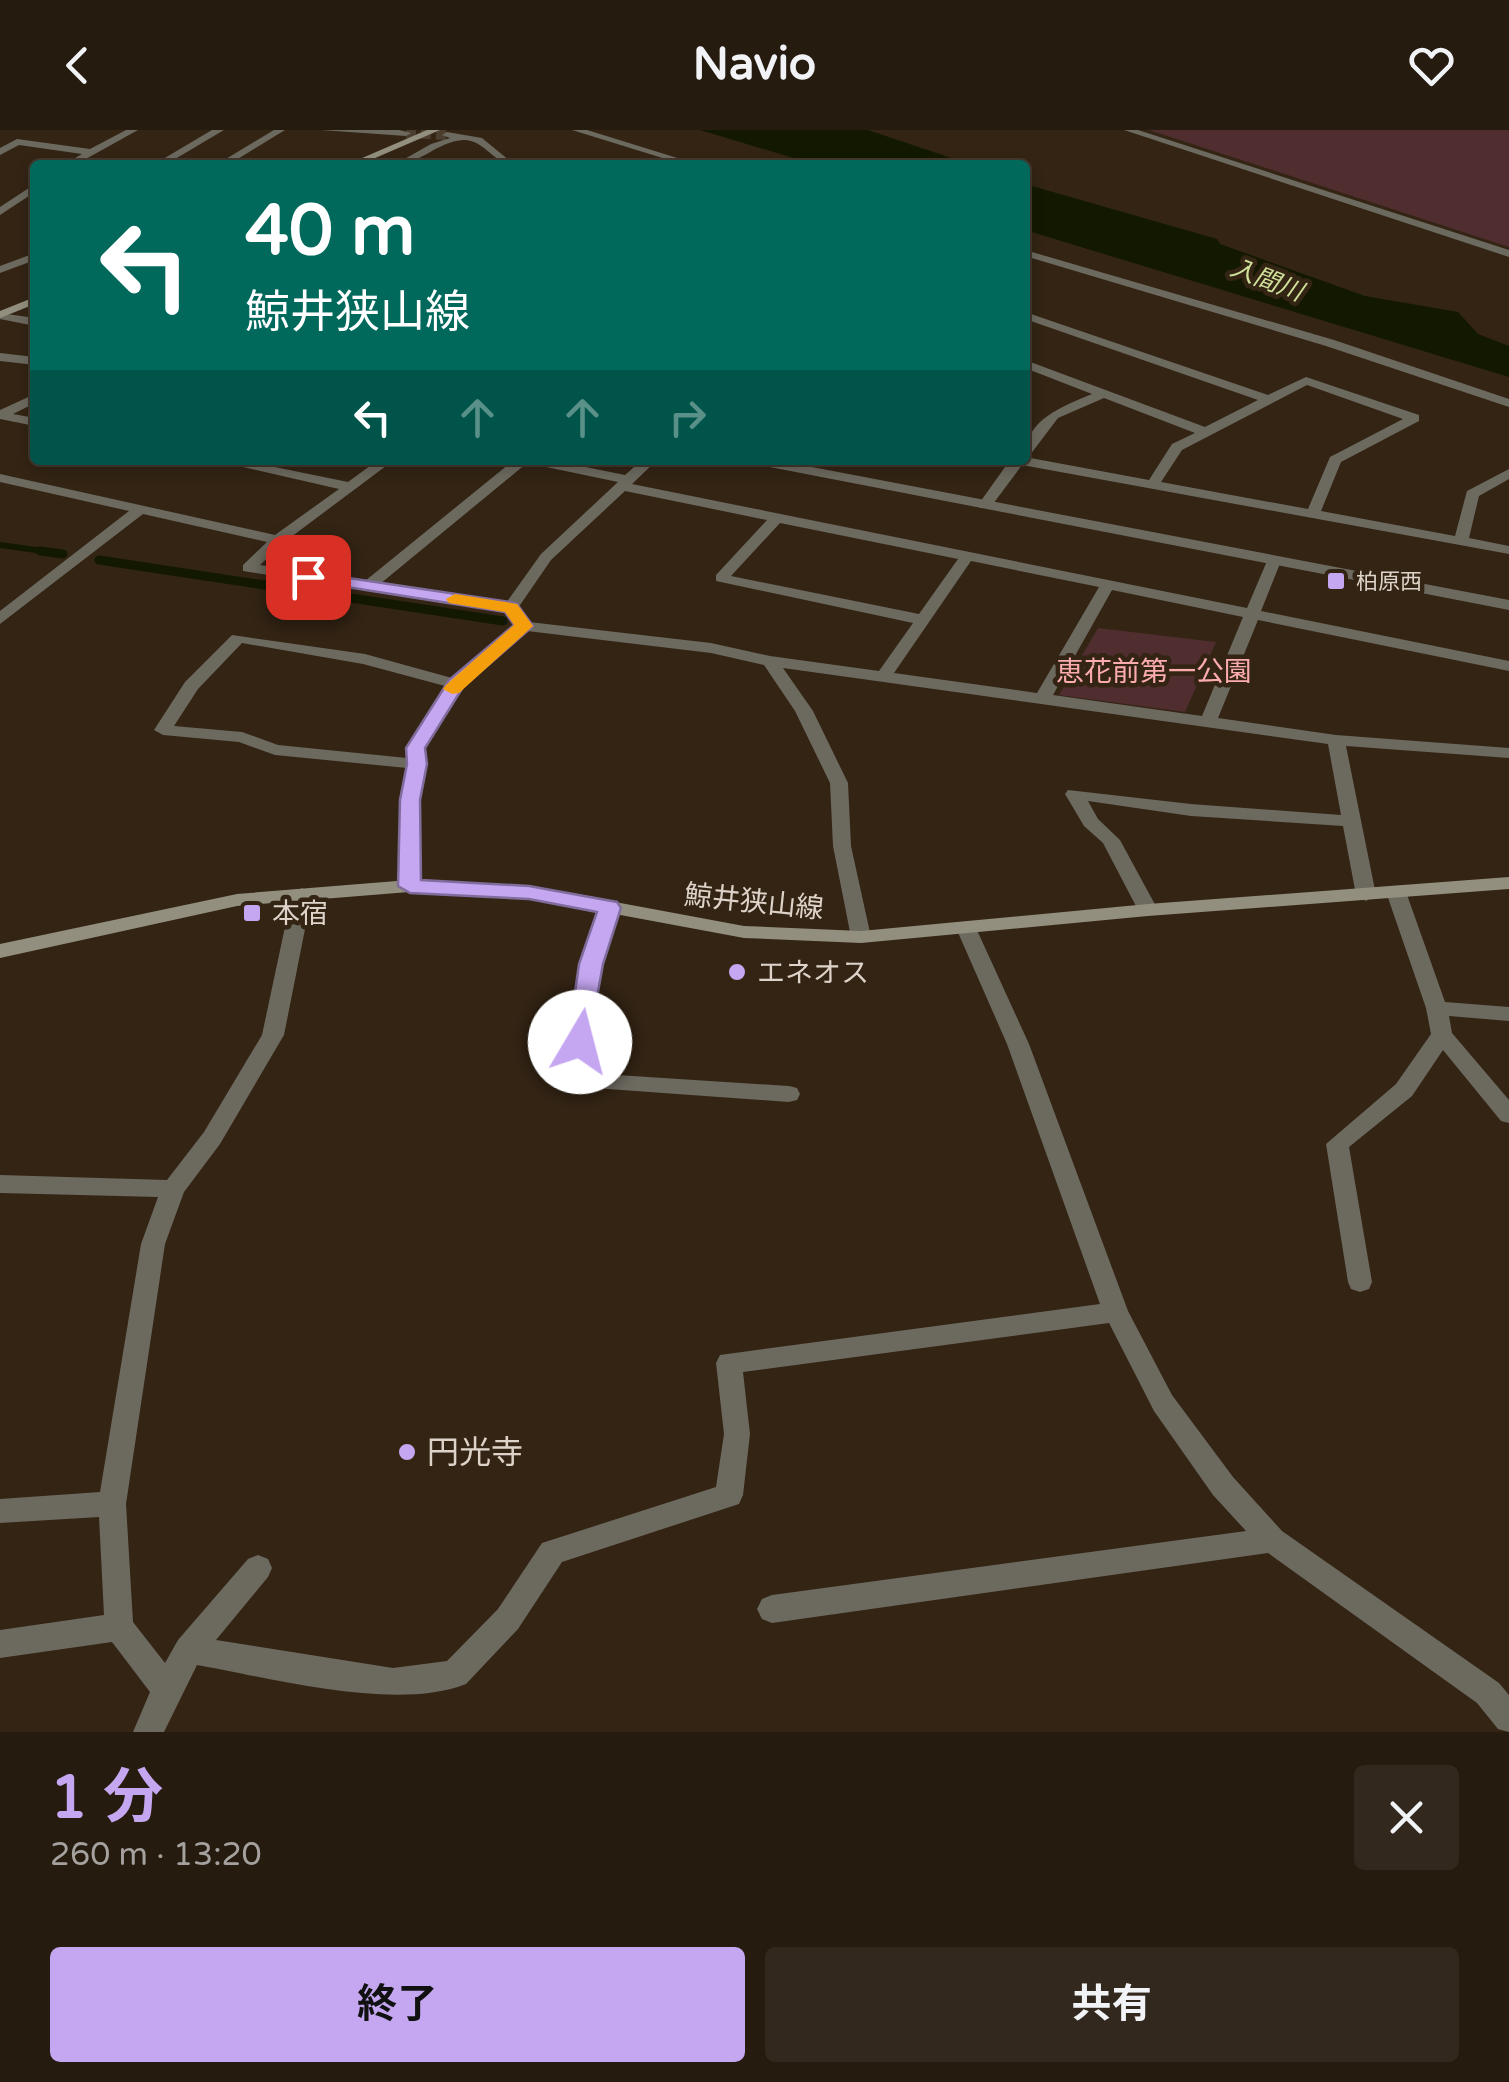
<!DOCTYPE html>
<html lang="ja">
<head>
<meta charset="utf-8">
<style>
  :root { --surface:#261b0f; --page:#32281d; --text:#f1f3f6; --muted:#a4a19e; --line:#42392f; --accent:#c5a7f1 }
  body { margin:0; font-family:"Varela Round","Noto Sans JP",sans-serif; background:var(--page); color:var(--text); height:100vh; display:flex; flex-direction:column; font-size:38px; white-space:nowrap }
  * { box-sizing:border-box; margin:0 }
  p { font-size:32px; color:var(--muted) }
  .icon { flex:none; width:55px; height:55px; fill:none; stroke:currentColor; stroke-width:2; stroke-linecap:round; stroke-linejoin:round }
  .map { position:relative; height:1602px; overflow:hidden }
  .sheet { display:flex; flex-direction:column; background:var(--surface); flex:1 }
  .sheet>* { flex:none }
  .guide { position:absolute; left:30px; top:30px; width:1000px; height:305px; border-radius:10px; box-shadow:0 5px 15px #0003,0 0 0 2px var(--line); background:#00695c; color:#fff; overflow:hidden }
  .pin { position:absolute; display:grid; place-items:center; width:85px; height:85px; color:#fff; margin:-42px; border-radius:20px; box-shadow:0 5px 15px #0006 }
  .me { position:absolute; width:110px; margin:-55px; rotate:8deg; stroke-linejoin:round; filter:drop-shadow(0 0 8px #0008) }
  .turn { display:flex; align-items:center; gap:35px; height:210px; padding:0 50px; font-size:45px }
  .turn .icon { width:130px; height:130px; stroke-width:2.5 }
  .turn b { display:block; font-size:70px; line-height:85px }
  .lanes { display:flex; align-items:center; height:95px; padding:0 50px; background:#0003; justify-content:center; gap:50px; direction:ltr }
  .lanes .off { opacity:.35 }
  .round { display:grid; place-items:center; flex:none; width:105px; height:105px; border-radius:10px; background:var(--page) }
  .headline { display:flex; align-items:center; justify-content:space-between; height:170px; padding:0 50px }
  h1 { font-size:60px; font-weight:700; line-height:75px; color:var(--accent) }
  .button { display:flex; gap:20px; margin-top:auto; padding:20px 50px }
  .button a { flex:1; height:115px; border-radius:10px; background:var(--accent); color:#111; font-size:40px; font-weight:700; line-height:115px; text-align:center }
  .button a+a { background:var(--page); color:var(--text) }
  header { display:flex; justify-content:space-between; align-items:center; height:130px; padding:0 50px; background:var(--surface); font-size:45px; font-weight:700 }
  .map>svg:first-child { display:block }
</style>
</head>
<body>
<header><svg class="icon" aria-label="back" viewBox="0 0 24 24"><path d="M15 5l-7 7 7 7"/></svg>Navio<svg class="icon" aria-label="heart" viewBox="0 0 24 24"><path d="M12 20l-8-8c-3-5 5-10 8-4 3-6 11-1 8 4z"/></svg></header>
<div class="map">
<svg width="1509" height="1602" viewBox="0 0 1509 1602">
  <rect width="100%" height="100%" fill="#332414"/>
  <g fill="#502e2f">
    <polygon points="1149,0 1509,0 1509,117"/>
    <polygon points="1098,498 1216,512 1185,582 1059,565"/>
  </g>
  <g fill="#131900">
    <polygon points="700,0 868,0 972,35 817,35"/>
    <polygon points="1025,54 1217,109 1220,114 1365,166 1458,182 1478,204 1509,216 1509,247 1025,100"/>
  </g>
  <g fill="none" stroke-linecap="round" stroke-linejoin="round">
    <polyline stroke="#131900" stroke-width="6" points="0,415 57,423"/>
    <g stroke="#131900" stroke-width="9">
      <polyline points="40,421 63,424"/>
      <polyline points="99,430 503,491"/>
    </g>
    <polyline stroke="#4c3e2f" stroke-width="10" stroke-dasharray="10 5" stroke-linecap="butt" points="406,3 447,5"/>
    <g fill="#6c695f" fill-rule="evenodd">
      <polygon points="126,0 138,0 75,35 63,35 82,24 19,15 0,25 0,18 17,9 90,19"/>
      <polygon points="212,0 224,0 165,35 153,35"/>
      <polygon points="274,0 285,0 228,35 216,35"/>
      <polygon points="321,0 399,0 411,3 406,6"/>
      <polygon points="572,0 587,0 700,35 685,35"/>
      <polygon points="1124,0 1138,0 1509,120 1509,127"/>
      <path d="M 447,2 L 482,8 L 515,35 C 494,35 485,10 464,10 C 438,11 419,35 394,35 L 431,14 L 450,8 L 442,5 Z"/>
      <polygon points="35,54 35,62 0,85 0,77"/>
      <polygon points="1025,120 1334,210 1509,269 1509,277 1326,216 1025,126"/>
      <polygon points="35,123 35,130 0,143 0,136"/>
      <path d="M 1025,182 L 1268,265 L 1306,247 L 1419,285 L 1419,291 L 1341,332 L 1321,381 L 1455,406 L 1467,361 L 1509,339 L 1509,349 L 1479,366 L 1469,408 L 1509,416 L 1509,424 L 1022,335 L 990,378 L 980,378 L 978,375 L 1010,330 L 1025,330 L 1025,327 L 1149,350 L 1172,314 L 1195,303 L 1104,268 L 1058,288 L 1030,325 L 1025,326 C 1025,289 1064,276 1092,264 L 1025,238 L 1025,230 L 1205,297 L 1258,270 L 1025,189 ZM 1307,255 L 1403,289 L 1330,327 L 1308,379 L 1161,352 L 1182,320 Z"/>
      <polygon points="0,223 35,227 35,235 0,231"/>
      <polygon points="35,264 35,273 13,284 35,288 35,296 0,289 0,280"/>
      <path d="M 213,330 L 240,330 L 348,352 L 378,330 L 394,330 L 283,413 L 260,435 L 365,451 L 514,330 L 551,330 L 625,345 L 642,330 L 657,330 L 632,354 L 1247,478 L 1267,431 L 1274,427 L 1281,431 L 1261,481 L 1509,531 L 1509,541 L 1258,490 L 1218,588 L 1336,605 L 1509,618 L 1509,628 L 1346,616 L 1376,765 L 1366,771 L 1356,765 L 1343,696 L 1191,686 L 1088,671 L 1098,689 L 1120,710 L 1158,780 L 1148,786 L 1138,780 L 1103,713 L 1084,696 L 1065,664 L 1068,660 L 1191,674 L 1341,685 L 1328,614 L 783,538 L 813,581 L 848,653 L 851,716 L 871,807 L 861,813 L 851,807 L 833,716 L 830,653 L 795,581 L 764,535 L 711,523 L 527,501 L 461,557 L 424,618 L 426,634 L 419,670 L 419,756 L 409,762 L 399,756 L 401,670 L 407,638 L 275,625 L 239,612 L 163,605 L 154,600 L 185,552 L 232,505 L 365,524 L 452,548 L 515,495 L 505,482 L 243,441 L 243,435 L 267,412 L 143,384 L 0,494 L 0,481 L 129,381 L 0,352 L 0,344 L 275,405 L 339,359 ZM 527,333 L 618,352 L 541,424 L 506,473 L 380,454 ZM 625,361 L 767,390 L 716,445 L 716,451 L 913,493 L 879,541 L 770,526 L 711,513 L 529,492 L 518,478 L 551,430 ZM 780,393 L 958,429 L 919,484 L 731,446 ZM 971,431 L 1099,457 L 1037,563 L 894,543 ZM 1112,460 L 1243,487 L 1202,586 L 1053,565 ZM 242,513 L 363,534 L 445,556 L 406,618 L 407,628 L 278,615 L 242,602 L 174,596 L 198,559 Z"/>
      <polygon points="1396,756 1406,762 1445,872 1509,877 1509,891 1449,886 1452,903 1509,970 1509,993 1501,991 1443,920 1412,966 1349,1017 1372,1152 1369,1159 1360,1162 1351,1159 1348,1152 1326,1014 1396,954 1431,904 1426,878 1386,762"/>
      <path d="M 302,758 L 312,764 L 284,905 L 220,1014 L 184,1062 L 165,1114 L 126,1374 L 133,1492 L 165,1533 L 178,1510 L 248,1429 L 258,1425 L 268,1429 L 272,1438 L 268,1447 L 216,1510 L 393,1538 L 447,1531 L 498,1479 L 542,1413 L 716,1357 L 724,1304 L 716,1233 L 720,1225 L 1100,1174 L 1007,914 L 956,798 L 966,792 L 976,798 L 1029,914 L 1128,1181 L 1172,1265 L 1233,1347 L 1282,1401 L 1499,1553 L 1509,1565 L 1509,1602 L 1498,1599 L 1477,1573 L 1268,1423 L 772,1493 L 762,1489 L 757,1479 L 762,1469 L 772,1465 L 1246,1401 L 1213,1365 L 1154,1281 L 1109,1193 L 743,1242 L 750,1304 L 743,1365 L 739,1374 L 562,1432 L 518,1499 L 466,1554 C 396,1582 271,1548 197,1535 L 164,1602 L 133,1602 L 150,1562 L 112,1512 L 0,1528 L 0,1500 L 104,1485 L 99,1387 L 0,1393 L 0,1369 L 100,1362 L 141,1114 L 158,1067 L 0,1063 L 0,1045 L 167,1050 L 204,1002 L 262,905 L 292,764 Z"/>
      <path d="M 609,771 L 619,777 L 601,834 L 586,943 L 789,956 L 797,958 L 800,964 L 797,970 L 789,972 L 566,956 L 563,950 C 568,920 583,779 609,771 Z"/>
    </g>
    <g fill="#6c695f" fill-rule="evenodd">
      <polygon points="0,183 35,188 35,196 0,189"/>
      <polygon points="747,330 775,330 1509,470 1509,480 754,334"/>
    </g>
    <g fill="#938f7e" fill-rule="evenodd">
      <polygon points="427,0 440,0 359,35 346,35"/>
      <polygon points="35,167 35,174 0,188 0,181"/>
      <polygon points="1509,747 1509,759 1148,786 861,813 744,808 529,768 409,762 237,776 0,828 0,814 237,764 409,750 529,756 744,796 861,801 1148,774"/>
    </g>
  </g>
  <polygon fill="#c5a7f1" stroke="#806d9d" stroke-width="2.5" points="308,442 510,472 517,474 533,496 463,557 425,618 427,634 420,670 421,750 529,756 617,772 621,778 603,834 588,917 580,920 568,912 579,834 597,782 529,769 410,763 398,756 400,670 407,634 406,618 449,550 514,495 505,482 302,450 302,443"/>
  <polygon fill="#f59e0b" points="455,464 517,474 533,496 459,563 452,564 443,559 446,555 514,495 505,482 449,473 446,469"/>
  <g fill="#c5a7f1" stroke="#332414" stroke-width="4">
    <rect x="1326" y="441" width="20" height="20" rx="5"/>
    <rect x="242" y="773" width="20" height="20" rx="5"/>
    <circle cx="737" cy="842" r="10"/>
    <circle cx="407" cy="1322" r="10"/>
  </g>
  <g text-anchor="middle" stroke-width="9" stroke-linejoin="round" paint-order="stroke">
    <g font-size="22" fill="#ddd3c9" stroke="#332414" text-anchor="start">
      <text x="1356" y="459">柏原西</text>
    </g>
    <g font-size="25" font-style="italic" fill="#cddf98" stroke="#332414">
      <text transform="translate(1267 149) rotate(21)" y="9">入間川</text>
    </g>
    <g font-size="28" fill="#fcacad" stroke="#332414">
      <text x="1154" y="551">恵花前第一公園</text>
    </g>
    <g font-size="28" fill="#ddd3c9" stroke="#332414">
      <text transform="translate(754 771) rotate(6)" y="10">鯨井狭山線</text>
    </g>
    <g font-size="28" fill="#ddd3c9" stroke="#332414" text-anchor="start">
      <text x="272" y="793">本宿</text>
      <text x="757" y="852">エネオス</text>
    </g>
    <g font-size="32" fill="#ddd3c9" stroke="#332414" text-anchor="start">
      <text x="427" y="1333">円光寺</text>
    </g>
  </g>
</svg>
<div class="pin" style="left:308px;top:447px;background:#d93025"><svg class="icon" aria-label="arrive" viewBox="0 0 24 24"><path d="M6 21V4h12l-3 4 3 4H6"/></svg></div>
<svg class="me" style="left:580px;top:912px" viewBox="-20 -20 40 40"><circle r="19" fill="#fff"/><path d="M0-13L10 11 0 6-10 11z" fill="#c5a7f1"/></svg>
<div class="guide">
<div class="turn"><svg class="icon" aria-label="left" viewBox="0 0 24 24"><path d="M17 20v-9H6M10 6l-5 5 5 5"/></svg><div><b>40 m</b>鯨井狭山線</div></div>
<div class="lanes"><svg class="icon" aria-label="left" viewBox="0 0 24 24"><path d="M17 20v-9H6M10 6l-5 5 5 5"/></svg><svg class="icon off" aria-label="ahead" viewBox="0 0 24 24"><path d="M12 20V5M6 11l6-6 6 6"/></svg><svg class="icon off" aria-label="ahead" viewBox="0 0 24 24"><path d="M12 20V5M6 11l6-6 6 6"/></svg><svg class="icon off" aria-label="right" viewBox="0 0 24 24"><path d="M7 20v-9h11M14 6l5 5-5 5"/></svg></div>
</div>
</div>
<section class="sheet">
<div class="headline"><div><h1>1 分</h1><p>260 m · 13:20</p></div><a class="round"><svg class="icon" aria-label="close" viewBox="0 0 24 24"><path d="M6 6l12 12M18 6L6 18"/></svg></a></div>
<div class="button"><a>終了</a><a>共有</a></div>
</section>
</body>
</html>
